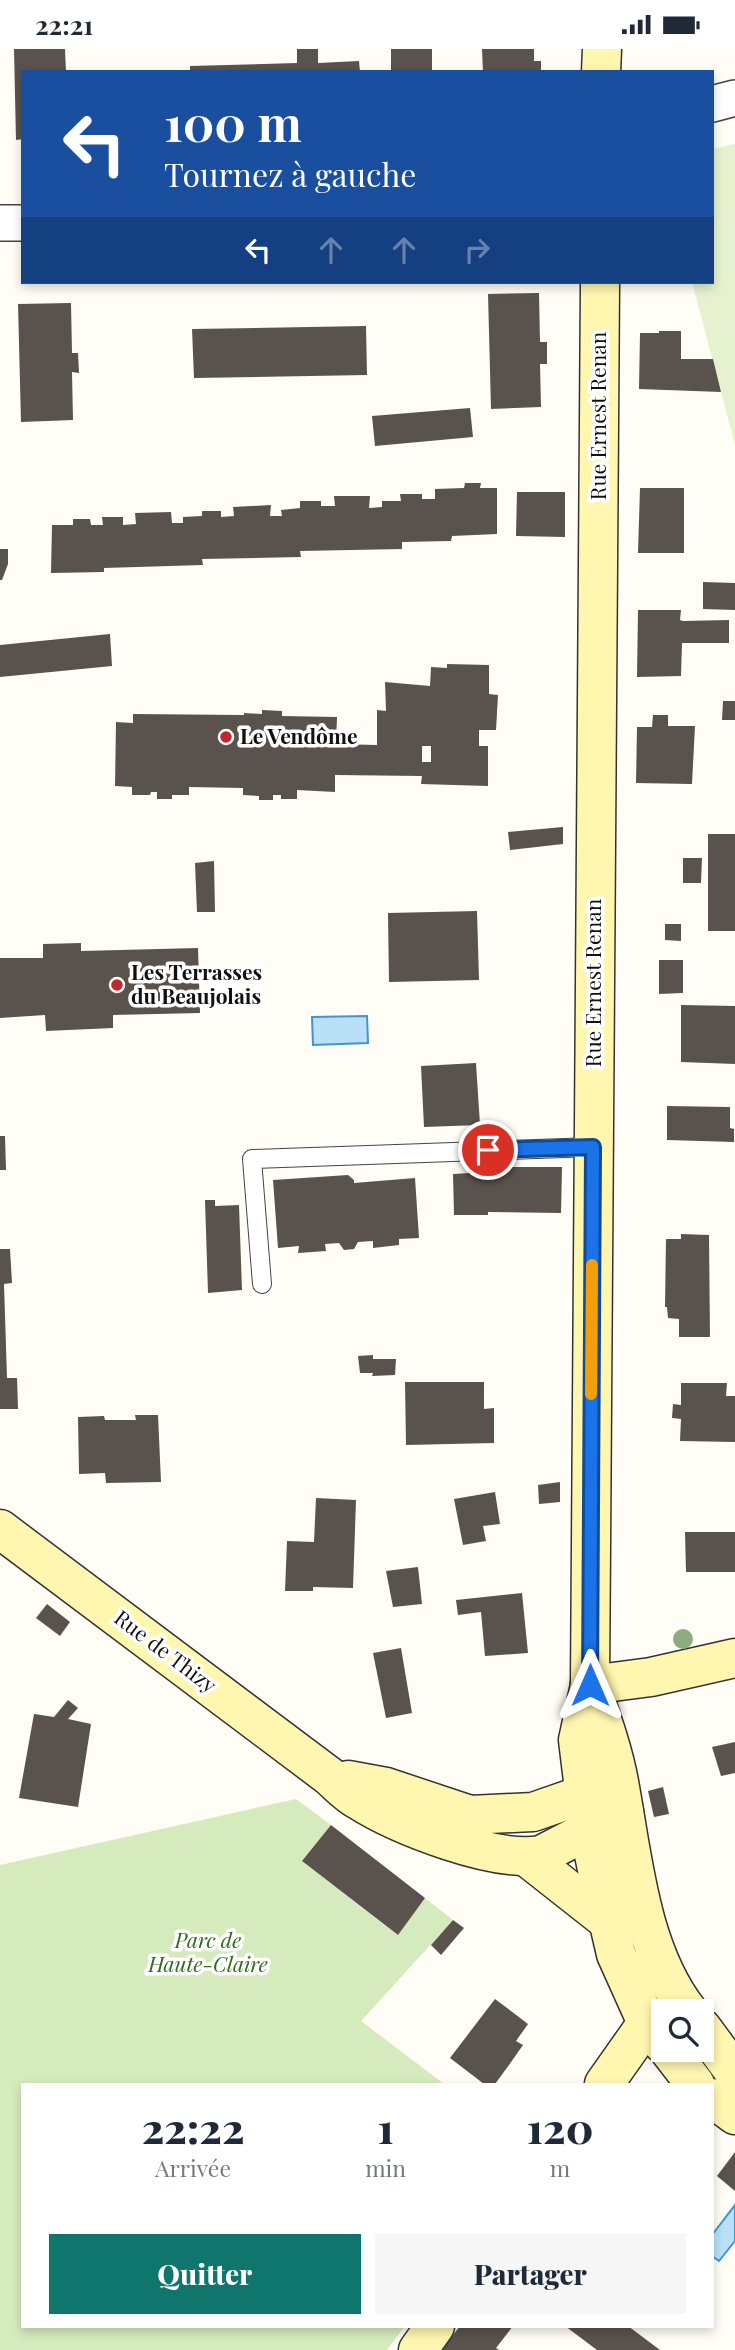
<!DOCTYPE html>
<html lang="fr">
<head>
<meta charset="utf-8">
<style>
  :root { --surface:#fff; --page:#f6f6f7; --text:#1f2937; --muted:#747a83; --accent:#0f766e }
  body { margin:0; font-family:"Playfair Display",serif; background:var(--page); color:var(--text); height:100vh; display:flex; flex-direction:column; font-size:26px; white-space:nowrap }
  * { box-sizing:border-box; margin:0 }
  p { font-size:23px; color:var(--muted) }
  .icon { flex:none; width:38px; height:38px; fill:none; stroke:currentColor; stroke-width:2; stroke-linecap:round; stroke-linejoin:round }
  .map { position:relative; flex:1; overflow:hidden }
  .panel { position:absolute; left:21px; top:2034px; width:693px; height:245px; display:flex; flex-direction:column; background:var(--surface); border-radius:0px; box-shadow:0 4px 10px #0003 }
  .panel>* { flex:none }
  .banner { position:absolute; left:21px; top:21px; width:693px; height:214px; border-radius:0px; box-shadow:0 4px 10px #0003; background:#1a4fa0; color:#fff; overflow:hidden }
  .controls { position:absolute; left:651px; top:1950px; display:grid; gap:14px }
  .controls a { display:grid; place-items:center; width:63px; height:63px; border-radius:0px; background:var(--surface); box-shadow:0 4px 10px #0003; font-size:35px }
  .pin { position:absolute; display:grid; place-items:center; width:60px; height:60px; color:#fff; margin:-30px; border:4px solid #fff; border-radius:50%; box-shadow:0 2px 7px #0007 }
  .me { position:absolute; width:77px; margin:-38px; rotate:0deg; stroke-linejoin:round; filter:drop-shadow(0 0 5px #0008) }
  .turn { display:flex; align-items:center; gap:24px; height:147px; padding:0 28px; font-size:32px }
  .turn .icon { width:91px; height:91px; stroke-width:2.5 }
  .turn b { display:block; font-size:49px; line-height:60px }
  .lanes { display:flex; align-items:center; height:66px; padding:0 28px; background:#0003; justify-content:center; gap:35px; direction:ltr }
  .lanes .off { opacity:.35 }
  .eta { display:flex; justify-content:space-evenly; align-items:center; height:119px; text-align:center }
  .eta b { font-size:42px; font-weight:800; line-height:49px }
  .button { display:flex; gap:14px; margin-top:auto; padding:14px 28px }
  .button a { flex:1; height:80px; border-radius:0px; background:var(--accent); color:#fff; font-size:28px; font-weight:800; line-height:80px; text-align:center }
  .button a+a { background:var(--page); color:var(--text) }
  .status { display:flex; justify-content:space-between; align-items:center; height:49px; padding:0 35px; background:var(--surface); direction:ltr }
  .status svg { height:19px; fill:currentColor }
  .map>svg:first-child { display:block }
</style>
</head>
<body>
<div class="status"><b>22:21</b><svg viewBox="0 0 49 12"><path d="M0 12V9h3v3zM5 12V6h3v6zM10 12V3h3v9zM15 12V0h3v12zM26 1h20v11H26zM47 4h2v5h-2z"/></svg></div>
<div class="map">
<svg width="735" height="2301" viewBox="0 0 735 2301">
  <rect width="100%" height="100%" fill="#fffdf5"/>
  <polygon fill="#d5ebbd" points="296,1750 331,1776 303,1813 397,1886 425,1849 453,1871 361,1972 444,2035 23,2035 23,2277 405,2277 387,2301 0,2301 0,1816"/>
  <polygon fill="#e6f2cf" points="735,95 735,396 692,233 712,233 712,100"/>
  <g fill="#b9e0f7" stroke="#3f96cf" stroke-width="2">
    <polygon points="367,967 368,994 313,996 312,968"/>
    <polygon points="735,2156 735,2192 719,2212 712,2207 712,2186"/>
  </g>
  <g fill="#5a524d" fill-rule="evenodd">
    <polygon points="14,0 65,0 66,23 23,23 23,90 16,91"/>
    <polygon points="297,0 318,0 318,14 359,12 360,23 190,23 190,17 297,14"/>
    <rect x="391" y="0" width="41" height="23"/>
    <polygon points="482,0 534,0 534,12 541,12 541,23 483,23"/>
    <polygon points="539,244 540,293 547,293 547,315 540,315 541,358 491,360 488,245"/>
    <polygon points="71,254 72,304 78,304 79,324 72,323 73,371 21,373 18,255"/>
    <polygon points="366,277 367,326 194,329 192,280"/>
    <polygon points="659,282 681,282 681,310 713,310 721,343 639,340 640,284 659,284"/>
    <polygon points="470,359 473,388 375,397 372,367"/>
    <polygon points="465,434 481,434 480,439 497,439 497,485 452,487 451,492 402,493 402,500 300,502 301,508 202,510 203,516 104,519 104,523 51,524 52,476 73,476 73,470 90,470 91,476 103,476 102,468 123,468 123,476 136,475 135,464 171,463 172,474 183,474 183,468 202,467 202,462 221,462 221,468 234,467 233,458 271,456 270,467 282,467 281,461 300,459 300,452 321,452 321,457 335,457 334,447 370,447 369,459 382,458 382,452 401,452 400,445 422,445 422,450 435,450 435,440 464,439"/>
    <polygon points="640,439 684,439 684,504 638,504"/>
    <polygon points="517,443 565,443 565,488 516,487"/>
    <polygon points="0,500 8,500 8,515 2,531 0,531"/>
    <polygon points="703,533 735,534 735,561 703,560"/>
    <polygon points="638,561 681,561 680,571 683,572 729,571 729,594 682,594 681,627 637,628"/>
    <polygon points="110,585 112,617 0,628 0,596"/>
    <path d="M 447,615 L 489,616 L 489,645 L 498,646 L 496,681 L 479,681 L 479,697 L 488,697 L 488,737 L 421,735 L 422,727 L 335,726 L 335,743 L 297,741 L 297,750 L 281,750 L 281,746 L 273,746 L 273,751 L 259,751 L 259,747 L 243,746 L 243,739 L 189,738 L 189,746 L 172,746 L 172,750 L 157,750 L 157,743 L 151,743 L 150,746 L 132,746 L 132,738 L 115,737 L 116,673 L 133,674 L 133,665 L 244,666 L 244,664 L 262,665 L 262,661 L 282,662 L 282,667 L 337,668 L 336,695 L 377,696 L 377,661 L 386,662 L 385,633 L 430,637 L 431,618 L 447,619 ZM 422,697 L 431,697 L 431,713 L 422,713 Z"/>
    <polygon points="723,652 735,652 735,671 722,671"/>
    <polygon points="653,666 668,666 668,677 695,677 692,735 636,734 637,678 652,678"/>
    <polygon points="563,778 563,795 510,801 508,783"/>
    <rect x="708" y="785" width="27" height="97"/>
    <polygon points="683,809 702,809 701,834 683,834"/>
    <polygon points="214,812 215,863 197,863 195,814"/>
    <polygon points="477,862 479,931 389,933 388,864"/>
    <polygon points="665,875 681,875 681,892 665,891"/>
    <polygon points="81,894 81,902 198,899 200,964 113,966 113,979 46,982 45,966 0,969 0,909 43,909 43,895"/>
    <polygon points="659,911 683,911 683,944 659,945"/>
    <polygon points="681,956 735,957 735,1015 681,1013"/>
    <polygon points="476,1014 480,1076 424,1078 421,1017"/>
    <polygon points="667,1057 730,1058 730,1079 734,1080 734,1093 667,1091"/>
    <polygon points="0,1087 5,1087 6,1121 0,1121"/>
    <polygon points="486,1118 562,1118 561,1164 488,1163 488,1166 454,1166 453,1125 486,1123"/>
    <polygon points="348,1126 354,1131 354,1134 415,1129 419,1189 399,1190 399,1196 373,1199 373,1192 358,1193 354,1200 344,1201 339,1194 325,1195 326,1202 298,1204 299,1197 278,1199 273,1131"/>
    <polygon points="205,1151 215,1151 215,1157 239,1156 242,1241 208,1244"/>
    <polygon points="681,1185 709,1186 710,1288 679,1288 679,1270 668,1269 667,1258 665,1258 666,1190 681,1190"/>
    <polygon points="0,1200 10,1200 12,1234 4,1235 7,1329 17,1329 18,1360 0,1360"/>
    <polygon points="373,1306 373,1310 396,1310 395,1326 372,1327 373,1324 360,1324 358,1307"/>
    <polygon points="405,1333 484,1333 484,1360 494,1359 494,1394 406,1396"/>
    <polygon points="681,1334 727,1334 726,1347 735,1347 735,1393 680,1392 681,1370 672,1369 673,1355 681,1356"/>
    <polygon points="135,1366 158,1366 161,1433 106,1434 105,1424 79,1425 78,1368 104,1367 105,1371 136,1371"/>
    <polygon points="560,1433 560,1453 539,1455 538,1436"/>
    <polygon points="495,1443 500,1475 483,1477 486,1492 463,1496 454,1450"/>
    <polygon points="316,1449 356,1451 353,1539 313,1538 313,1542 285,1542 287,1492 314,1493"/>
    <polygon points="685,1483 735,1483 735,1523 686,1523"/>
    <polygon points="418,1518 422,1555 393,1558 386,1522"/>
    <polygon points="522,1544 528,1604 485,1607 481,1563 458,1566 456,1551"/>
    <polygon points="47,1555 70,1573 60,1587 36,1569"/>
    <polygon points="401,1599 412,1664 386,1669 373,1604"/>
    <polygon points="68,1651 78,1659 68,1670 91,1675 78,1758 19,1749 34,1665 54,1668"/>
    <polygon points="735,1693 735,1724 721,1727 712,1698"/>
    <polygon points="663,1738 669,1765 654,1768 648,1742"/>
    <polygon points="331,1776 425,1849 398,1886 302,1812"/>
    <polygon points="453,1871 464,1879 441,1906 431,1896"/>
    <polygon points="495,1950 528,1975 516,1992 523,1996 509,2016 495,2035 484,2035 450,2009"/>
    <polygon points="735,2103 735,2142 717,2127"/>
    <polygon points="460,2277 513,2277 496,2299 499,2301 441,2301"/>
    <polygon points="565,2277 628,2277 660,2301 597,2301"/>
  </g>
  <g fill="none" stroke-linecap="round" stroke-linejoin="round">
    <defs>
      <polyline id="lane" points="262,1235 252,1110 593,1098"/>
      <g id="street">
        <polyline points="712,55 735,49"/>
        <polyline points="0,174 23,174"/>
      </g>
      <g id="secondary">
        <polyline points="601,23 602,0"/>
        <polyline points="600,233 590,1636 578,1691 589,1781 602,1845 616,1905 647,1974 663,1995"/>
        <path d="M 0,1480 L 329,1727 C 338,1735 347,1745 358,1751 C 399,1777 494,1814 541,1806 L 624,1763"/>
        <path d="M 590,1636 C 601,1668 613,1700 619,1733 C 633,1809 640,1900 688,1962"/>
        <polyline points="590,1636 651,1628 735,1609"/>
        <polyline points="348,1731 386,1738 470,1766 533,1763 608,1737"/>
        <polyline points="528,1809 608,1872"/>
        <polyline points="702,1979 735,2024"/>
        <polyline points="668,2000 695,2035"/>
        <polyline points="604,2035 647,1974"/>
        <polyline points="712,2049 735,2066"/>
        <polyline points="418,2301 435,2277"/>
      </g>
    </defs>
    <use href="#lane" stroke="#444" stroke-width="20"/>
    <use href="#street" stroke="#444" stroke-width="38"/>
    <use href="#secondary" stroke="#333" stroke-width="41"/>
    <use href="#lane" stroke="#fff" stroke-width="18"/>
    <use href="#street" stroke="#fff" stroke-width="35"/>
    <use href="#secondary" stroke="#fff6b0" stroke-width="38"/>
  </g>
  <circle fill="#8dad7f" cx="683" cy="1590" r="10"/>
  <g fill="none" stroke-linecap="round" stroke-linejoin="round">
    <defs>
      <polyline id="route" points="488,1101 593,1098 590,1636"/>
    </defs>
    <use href="#route" stroke="#114b97" stroke-width="18"/>
    <use href="#route" stroke="#1a73e8" stroke-width="12"/>
    <polyline stroke="#f59e0b" stroke-width="12" points="591,1345 592,1216"/>
  </g>
  <g fill="#c4262e" stroke="#fff" stroke-width="2.5">
    <circle cx="226" cy="688" r="7"/>
    <circle cx="117" cy="936" r="7"/>
  </g>
  <g text-anchor="middle" stroke-width="7" stroke-linejoin="round" paint-order="stroke">
    <g font-size="21" fill="#111" stroke="#fff">
      <text transform="translate(599 367) rotate(-90)" y="7">Rue Ernest Renan</text>
      <text transform="translate(594 934) rotate(-90)" y="7">Rue Ernest Renan</text>
      <text transform="translate(165 1603) rotate(37)" y="7">Rue de Thizy</text>
    </g>
    <g font-size="21" font-weight="bold" fill="#111" stroke="#fff" text-anchor="start">
      <text x="240" y="695">Le Vendôme</text>
      <text x="131" y="931">Les Terrasses<tspan x="131" dy="24">du Beaujolais</tspan></text>
    </g>
    <g font-size="21" font-style="italic" fill="#2f6b1f" stroke="#fff">
      <text x="208" y="1899">Parc de<tspan x="208" dy="24">Haute-Claire</tspan></text>
    </g>
  </g>
</svg>
<div class="controls">
<a><svg class="icon" aria-label="search" viewBox="0 0 24 24"><circle cx="10" cy="10" r="6"/><path d="M15 15l6 6"/></svg></a>
</div>
<div class="pin" style="left:488px;top:1101px;background:#d93025"><svg class="icon" aria-label="arrive" viewBox="0 0 24 24"><path d="M6 21V4h12l-3 4 3 4H6"/></svg></div>
<svg class="me" style="left:590px;top:1636px" viewBox="-20 -20 40 40"><path d="M0-17L14 15 0 8-14 15z" fill="#1a73e8" stroke="#fff" stroke-width="4"/></svg>
<div class="banner">
<div class="turn"><svg class="icon" aria-label="left" viewBox="0 0 24 24"><path d="M17 20v-9H6M10 6l-5 5 5 5"/></svg><div><b>100 m</b>Tournez à gauche</div></div>
<div class="lanes"><svg class="icon" aria-label="left" viewBox="0 0 24 24"><path d="M17 20v-9H6M10 6l-5 5 5 5"/></svg><svg class="icon off" aria-label="ahead" viewBox="0 0 24 24"><path d="M12 20V5M6 11l6-6 6 6"/></svg><svg class="icon off" aria-label="ahead" viewBox="0 0 24 24"><path d="M12 20V5M6 11l6-6 6 6"/></svg><svg class="icon off" aria-label="right" viewBox="0 0 24 24"><path d="M7 20v-9h11M14 6l5 5-5 5"/></svg></div>
</div>
<section class="panel">
<div class="eta">
<div><b>22:22</b><p>Arrivée</p></div>
<div><b>1</b><p>min</p></div>
<div><b>120</b><p>m</p></div>
</div>
<div class="button"><a>Quitter</a><a>Partager</a></div>
</section>
</div>
</body>
</html>
